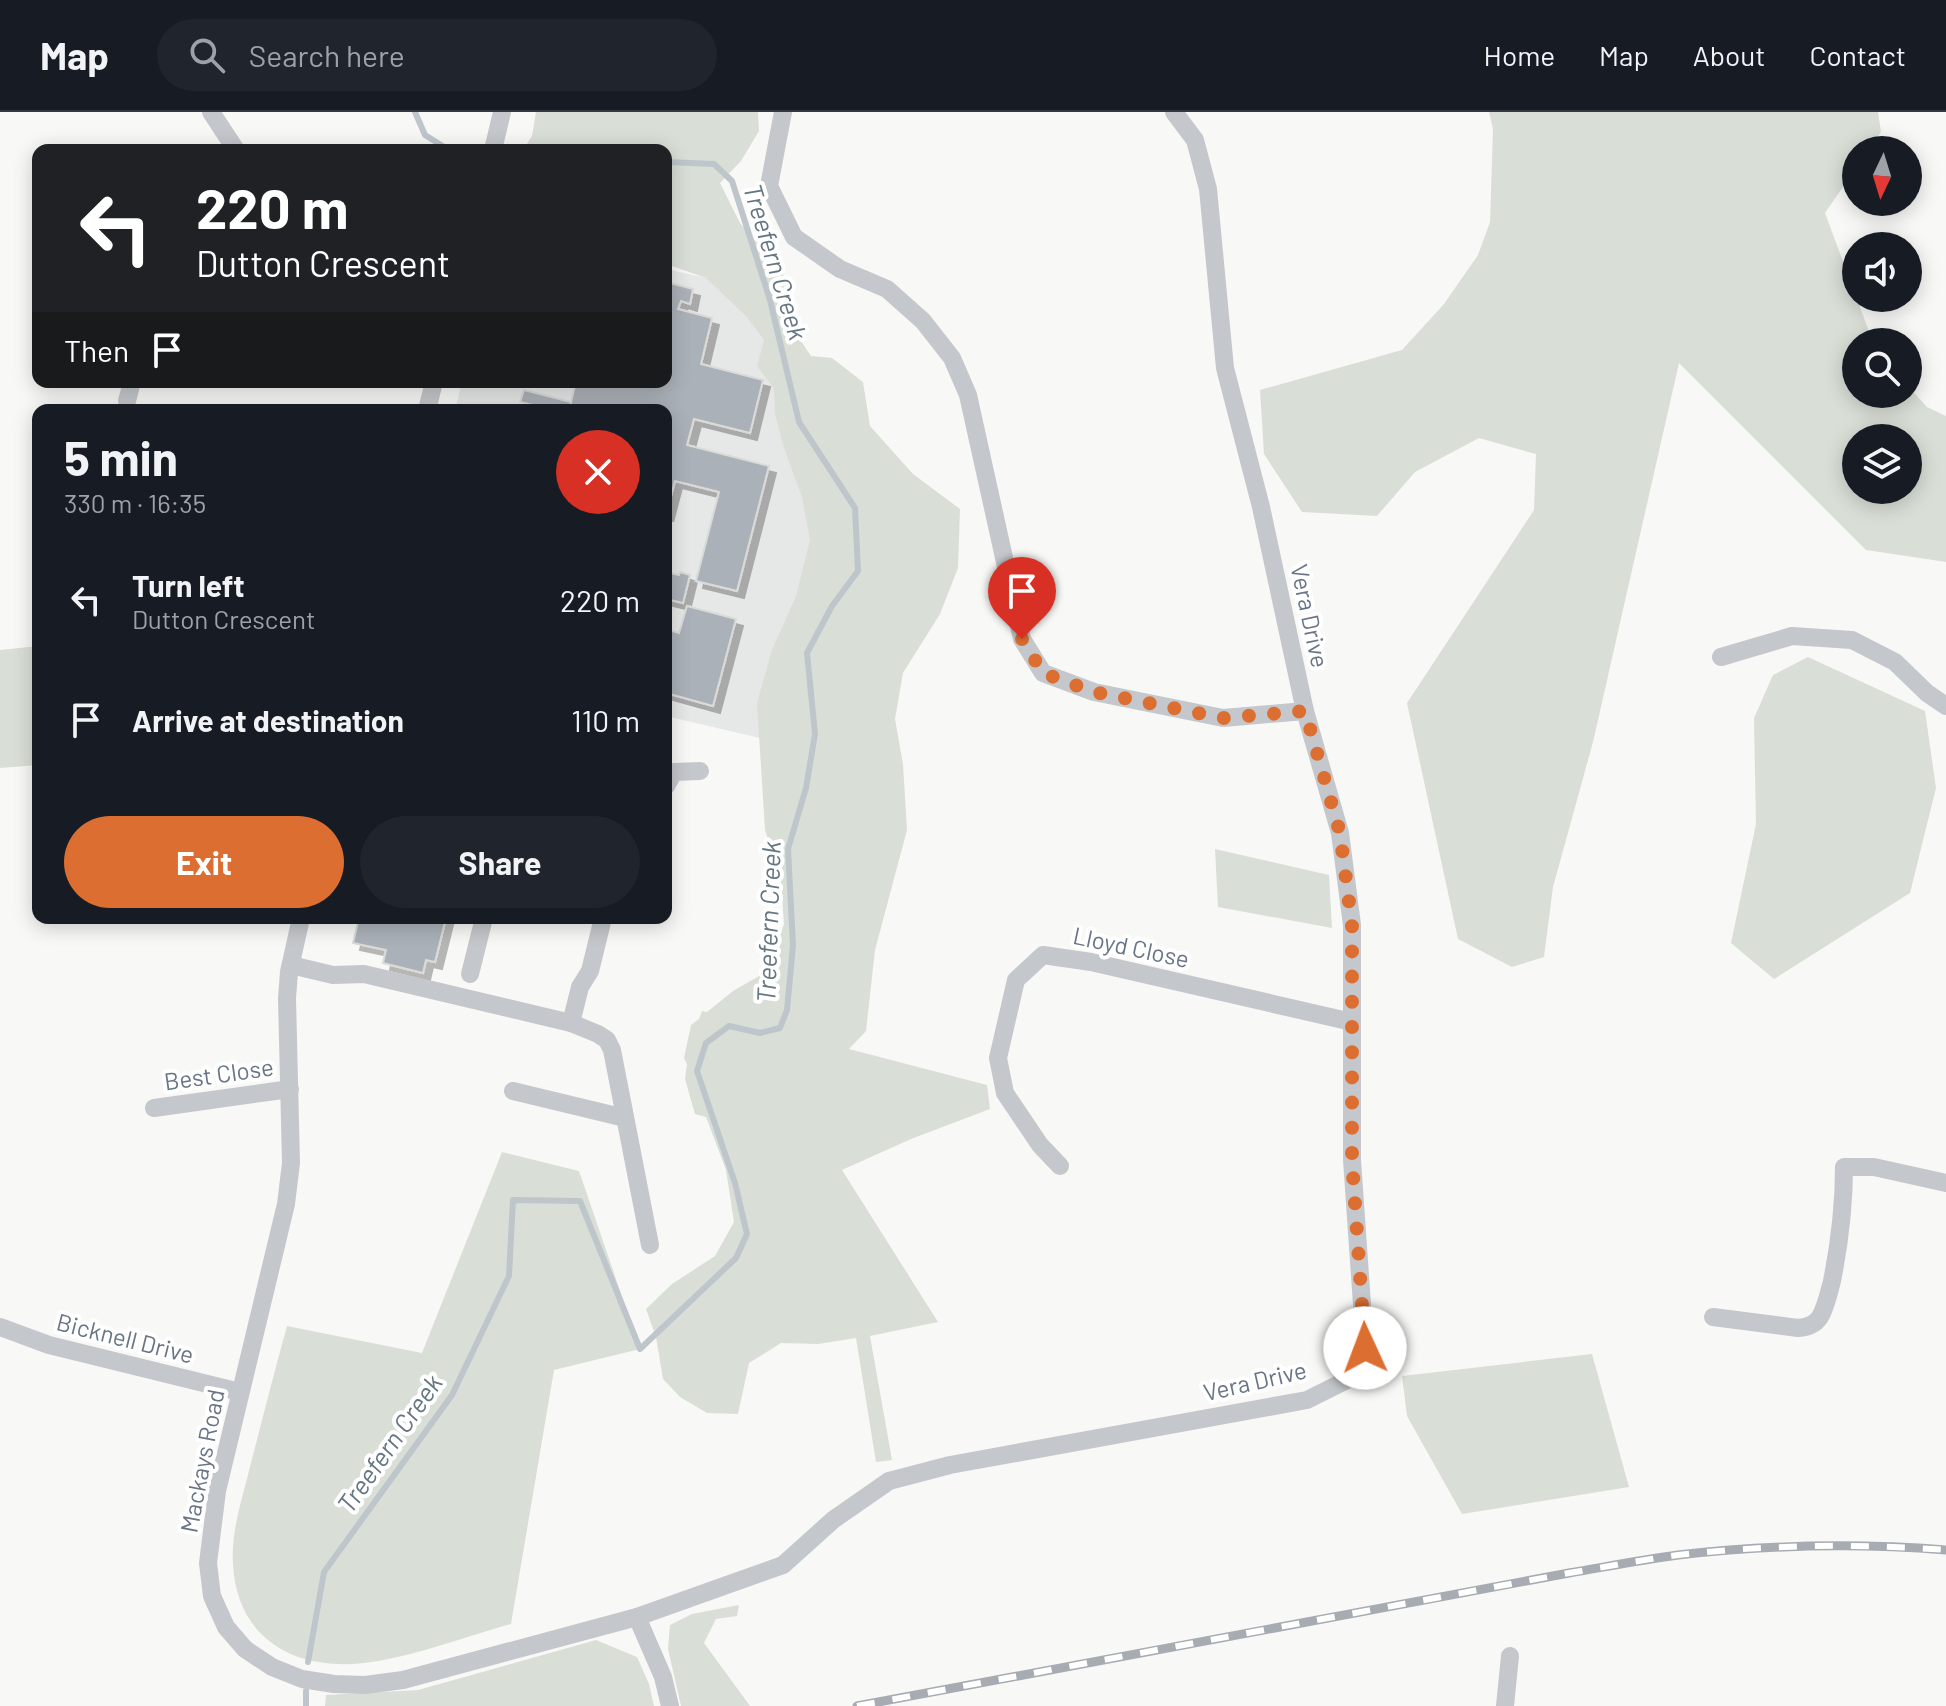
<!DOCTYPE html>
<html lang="en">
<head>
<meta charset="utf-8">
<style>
  :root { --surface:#171b24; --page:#20242c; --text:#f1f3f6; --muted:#9ea1a6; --line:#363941; --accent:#dd6e31 }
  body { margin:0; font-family:Barlow,sans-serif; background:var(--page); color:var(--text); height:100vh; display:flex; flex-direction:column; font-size:30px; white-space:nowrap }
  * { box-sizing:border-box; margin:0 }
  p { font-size:26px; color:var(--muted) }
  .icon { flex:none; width:44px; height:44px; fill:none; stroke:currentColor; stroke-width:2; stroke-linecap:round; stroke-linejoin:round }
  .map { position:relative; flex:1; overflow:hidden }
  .side { position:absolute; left:32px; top:292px; width:640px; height:520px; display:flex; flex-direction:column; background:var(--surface); border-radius:16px; box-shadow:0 4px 20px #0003 }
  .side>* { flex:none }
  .guide { position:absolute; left:32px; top:32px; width:640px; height:244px; border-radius:16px; box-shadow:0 4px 20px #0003; background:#202124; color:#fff; overflow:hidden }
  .needle { width:52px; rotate:184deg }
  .buttons { position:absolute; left:1842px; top:24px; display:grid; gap:16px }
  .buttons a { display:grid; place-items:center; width:80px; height:80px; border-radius:50%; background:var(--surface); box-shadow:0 4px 20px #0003; font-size:40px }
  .pin { position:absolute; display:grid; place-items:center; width:68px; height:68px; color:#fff; margin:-82px -34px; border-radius:50% 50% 50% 0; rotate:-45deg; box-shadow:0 0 8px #0007 }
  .pin .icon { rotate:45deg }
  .me { position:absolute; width:88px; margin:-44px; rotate:358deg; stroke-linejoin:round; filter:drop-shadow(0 0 6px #0008) }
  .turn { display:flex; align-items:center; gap:28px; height:168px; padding:0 32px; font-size:36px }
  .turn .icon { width:104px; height:104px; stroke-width:2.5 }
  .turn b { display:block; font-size:56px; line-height:68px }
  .then { display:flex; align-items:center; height:76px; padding:0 32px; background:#0003; gap:16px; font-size:30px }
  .round { display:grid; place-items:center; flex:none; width:84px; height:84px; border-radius:42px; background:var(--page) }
  .headline { display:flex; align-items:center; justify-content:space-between; height:136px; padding:0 32px }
  h1 { font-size:48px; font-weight:700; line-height:60px }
  .primary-button { display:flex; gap:16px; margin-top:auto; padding:16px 32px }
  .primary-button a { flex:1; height:92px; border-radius:48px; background:var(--accent); color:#fff; font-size:32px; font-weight:700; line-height:92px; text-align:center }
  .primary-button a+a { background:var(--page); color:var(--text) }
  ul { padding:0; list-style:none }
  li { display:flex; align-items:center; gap:24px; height:120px; padding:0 32px }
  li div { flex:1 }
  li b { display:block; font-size:30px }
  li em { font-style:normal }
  header { display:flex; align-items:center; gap:48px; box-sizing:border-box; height:112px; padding:0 40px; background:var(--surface); border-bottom:2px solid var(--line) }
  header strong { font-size:38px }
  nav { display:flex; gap:44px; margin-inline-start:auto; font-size:28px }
  .search { width:560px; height:72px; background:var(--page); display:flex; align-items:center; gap:20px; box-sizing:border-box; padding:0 28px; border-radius:44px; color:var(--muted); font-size:30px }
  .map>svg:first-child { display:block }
</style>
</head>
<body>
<header>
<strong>Map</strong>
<div class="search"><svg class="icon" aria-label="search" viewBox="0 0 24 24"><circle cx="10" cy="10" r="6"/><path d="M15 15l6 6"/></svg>Search here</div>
<nav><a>Home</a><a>Map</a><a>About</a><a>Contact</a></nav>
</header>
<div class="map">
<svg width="1946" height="1594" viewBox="0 0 1946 1594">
  <defs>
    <filter id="shadow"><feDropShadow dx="7" dy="7" stdDeviation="0" flood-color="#0004"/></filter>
  </defs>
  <rect width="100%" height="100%" fill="#f8f8f6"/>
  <polygon fill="#e6e7e7" points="666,157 770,180 836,380 773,629 666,604 666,298 455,298 462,270 666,270"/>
  <g fill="#d9dfd7" fill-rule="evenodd">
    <polygon points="536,0 758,0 759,19 741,49 720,71 740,111 779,155 792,178 795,220 811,244 832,246 863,270 870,314 913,362 960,397 958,456 940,502 903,561 895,607 903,652 907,718 875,838 866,919 849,937 987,973 990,997 911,1027 842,1058 938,1210 870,1224 892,1348 876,1350 856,1226 818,1232 781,1231 749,1251 738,1302 707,1301 680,1285 663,1267 656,1225 646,1197 672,1172 715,1144 734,1110 726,1058 706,1005 695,1002 685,967 687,952 684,946 691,913 699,907 702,899 707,900 733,879 768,859 784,812 781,767 765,718 757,591 772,538 796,484 810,428 802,385 783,333 775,302 774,277 757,254 764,228 746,204 706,166 666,152 666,38 523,38 532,24"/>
    <path d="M 1489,0 L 1878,0 L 1881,20 L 1869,38 L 1856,38 L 1856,56 L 1825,101 L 1873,230 L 1856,230 L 1856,282 L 1908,282 L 1908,274 L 1927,295 L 1946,304 L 1946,450 L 1866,438 L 1679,251 L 1593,630 L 1553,775 L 1544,845 L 1512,855 L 1458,827 L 1407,591 L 1534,398 L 1536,342 L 1479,326 L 1415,360 L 1377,404 L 1302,400 L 1264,342 L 1260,278 L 1402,238 L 1444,192 L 1478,143 L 1490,110 L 1493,17 ZM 1908,326 L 1908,378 L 1856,378 L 1856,326 Z"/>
    <polygon points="38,534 38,653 0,656 0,538"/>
    <polygon points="1808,545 1925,599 1936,676 1910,781 1774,867 1731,831 1756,712 1754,606 1773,563"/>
    <polygon points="1215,737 1329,763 1332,816 1218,795"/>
    <path d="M 502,1040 L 579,1059 L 640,1237 L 554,1258 L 511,1512 C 463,1525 414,1545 364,1551 C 294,1559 236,1526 233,1451 C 231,1419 242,1387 250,1355 C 262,1308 274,1261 287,1214 L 422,1241 Z"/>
    <polygon points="1592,1242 1629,1375 1462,1402 1407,1304 1402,1264"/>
    <polygon points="739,1493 737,1504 716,1507 704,1531 750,1594 681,1594 668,1537 670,1513 692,1502"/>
    <polygon points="596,1528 637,1545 649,1572 654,1594 325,1594 326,1583 418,1578"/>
  </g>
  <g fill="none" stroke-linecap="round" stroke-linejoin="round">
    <g stroke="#bec6cc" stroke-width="6">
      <polyline points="415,0 425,23 449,38"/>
      <polyline points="308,1550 324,1460 452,1283 509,1164 513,1088 580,1089 640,1237 736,1146 747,1122 735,1071 697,959 706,931 729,914 760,921 780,916 787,898 793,833 788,737 806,676 815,622 807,541 832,494 858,459 855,396 799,310 770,188 732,69 714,52 666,50"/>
      <polyline points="306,1579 306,1594"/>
    </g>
  </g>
  <g fill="#abb1b8" stroke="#dadad8" stroke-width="2" filter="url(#shadow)">
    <polygon points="666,170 693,177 690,192 681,189 678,197 712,206 701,252 763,268 750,321 694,307 687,333 769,354 737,479 696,469 719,380 675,369 666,403 666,298 569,298 576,270 666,270"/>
    <polygon points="524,278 571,290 569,298 553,298 520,290"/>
    <polygon points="666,460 679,463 680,460 690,463 683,491 666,487"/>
    <polygon points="687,494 736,507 713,594 666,581 666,517 679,521"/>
    <polygon points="359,806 446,806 435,850 426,848 423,861 383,851 386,838 353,831"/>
  </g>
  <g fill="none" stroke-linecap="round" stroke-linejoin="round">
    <g stroke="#c4c7cb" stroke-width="18">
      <polyline points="211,0 236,38"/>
      <polyline points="783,0 769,74 794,125 840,157 887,177 923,209 952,246 968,283 1022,527 1043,561 1094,580 1223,606 1305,599"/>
      <polyline points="493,38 502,0"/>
      <polyline points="127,289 132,270"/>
      <polyline points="427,298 434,270"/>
      <polyline points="1721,545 1792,524 1852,528 1895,550 1927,581 1946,594"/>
      <polyline points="666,674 674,660 700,659"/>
      <polyline points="301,806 289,860 287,886 291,1051 286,1092 217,1379 208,1451 212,1484 226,1515 245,1537 272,1555 302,1567 334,1572 365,1573 403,1568 637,1505 783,1453 833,1408 889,1369 950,1353 1307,1288 1351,1266 1365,1236 1352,1048 1352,813 1340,721 1305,599 1261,395 1225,256 1208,77 1195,28 1174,0"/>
      <polyline points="291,853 333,863 364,862 381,866 571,911 598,922 607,928 612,938 650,1133"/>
      <polyline points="470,862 484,806"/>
      <polyline points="571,911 580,875 590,859 603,806"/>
      <polyline points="513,979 625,1006"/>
      <polyline points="154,996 290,977"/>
      <polyline points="1060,1054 1040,1033 1005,981 998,946 1016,868 1043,843 1091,850 1352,910"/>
      <path d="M 1713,1205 L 1798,1216 C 1807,1215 1815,1213 1820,1205 C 1826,1195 1829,1180 1832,1169 C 1840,1129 1844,1096 1844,1055 L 1874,1055 L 1946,1071"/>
      <polyline points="0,1215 49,1233 240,1280"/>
      <polyline points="637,1505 663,1565 670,1594"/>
      <polyline points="1505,1594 1510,1544"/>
    </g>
    <defs>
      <path id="rail" d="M 857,1594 L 1569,1461 C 1605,1455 1641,1448 1678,1443 C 1766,1433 1857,1431 1946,1438"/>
    </defs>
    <use href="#rail" stroke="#a7abb2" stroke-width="9"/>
    <use href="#rail" stroke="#fff" stroke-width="6" stroke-dasharray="18" stroke-linecap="butt"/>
  </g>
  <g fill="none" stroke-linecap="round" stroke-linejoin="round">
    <polyline stroke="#dd6e31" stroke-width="14" stroke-dasharray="0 25.2" points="1022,527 1043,561 1094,580 1223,606 1305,599 1340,721 1352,813 1352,1048 1365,1236"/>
  </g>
  <g text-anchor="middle" stroke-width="8" stroke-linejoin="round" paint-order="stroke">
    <g font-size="24" fill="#697586" stroke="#fff">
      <text transform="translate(1309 504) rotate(78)" y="8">Vera Drive</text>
      <text transform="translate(1131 836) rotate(12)" y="8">Lloyd Close</text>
      <text transform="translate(219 963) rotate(-8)" y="8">Best Close</text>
      <text transform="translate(125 1227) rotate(14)" y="8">Bicknell Drive</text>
      <text transform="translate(1255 1270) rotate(-13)" y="8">Vera Drive</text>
      <text transform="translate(203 1349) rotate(-79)" y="8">Mackays Road</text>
    </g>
    <g font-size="26" font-style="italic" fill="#647681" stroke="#fff">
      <text transform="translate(775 150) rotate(73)" y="9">Treefern Creek</text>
      <text transform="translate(769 810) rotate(-88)" y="9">Treefern Creek</text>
      <text transform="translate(390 1332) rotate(-55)" y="9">Treefern Creek</text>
    </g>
  </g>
</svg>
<div class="buttons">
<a><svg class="needle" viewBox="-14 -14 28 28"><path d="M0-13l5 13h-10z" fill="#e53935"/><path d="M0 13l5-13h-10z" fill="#9ea1a6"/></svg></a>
<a><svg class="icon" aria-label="sound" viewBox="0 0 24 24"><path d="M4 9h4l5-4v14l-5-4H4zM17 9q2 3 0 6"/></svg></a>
<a><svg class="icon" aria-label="search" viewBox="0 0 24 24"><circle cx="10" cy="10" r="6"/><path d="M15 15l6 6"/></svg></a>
<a><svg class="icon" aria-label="layers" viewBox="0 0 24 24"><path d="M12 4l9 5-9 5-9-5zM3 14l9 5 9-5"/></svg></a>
</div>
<div class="pin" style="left:1022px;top:527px;background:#d93025"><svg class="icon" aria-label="arrive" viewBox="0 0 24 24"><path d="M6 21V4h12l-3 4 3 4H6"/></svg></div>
<svg class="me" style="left:1365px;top:1236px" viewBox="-20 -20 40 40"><circle r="19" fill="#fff"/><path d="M0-13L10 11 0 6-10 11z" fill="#dd6e31"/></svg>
<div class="guide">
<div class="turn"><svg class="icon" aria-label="left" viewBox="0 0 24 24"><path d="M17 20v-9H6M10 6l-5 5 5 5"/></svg><div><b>220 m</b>Dutton Crescent</div></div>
<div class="then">Then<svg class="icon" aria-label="arrive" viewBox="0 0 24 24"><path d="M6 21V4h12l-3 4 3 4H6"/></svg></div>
</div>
<section class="side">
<div class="headline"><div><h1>5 min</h1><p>330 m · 16:35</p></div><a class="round" style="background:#d93025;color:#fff"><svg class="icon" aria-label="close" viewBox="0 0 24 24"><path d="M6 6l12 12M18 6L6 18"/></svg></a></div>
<ul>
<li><svg class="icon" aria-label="left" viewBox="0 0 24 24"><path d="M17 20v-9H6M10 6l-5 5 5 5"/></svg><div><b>Turn left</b><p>Dutton Crescent</p></div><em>220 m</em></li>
<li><svg class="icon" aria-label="arrive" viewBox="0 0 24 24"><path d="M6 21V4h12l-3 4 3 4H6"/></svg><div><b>Arrive at destination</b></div><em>110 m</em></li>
</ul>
<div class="primary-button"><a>Exit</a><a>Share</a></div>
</section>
</div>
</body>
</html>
